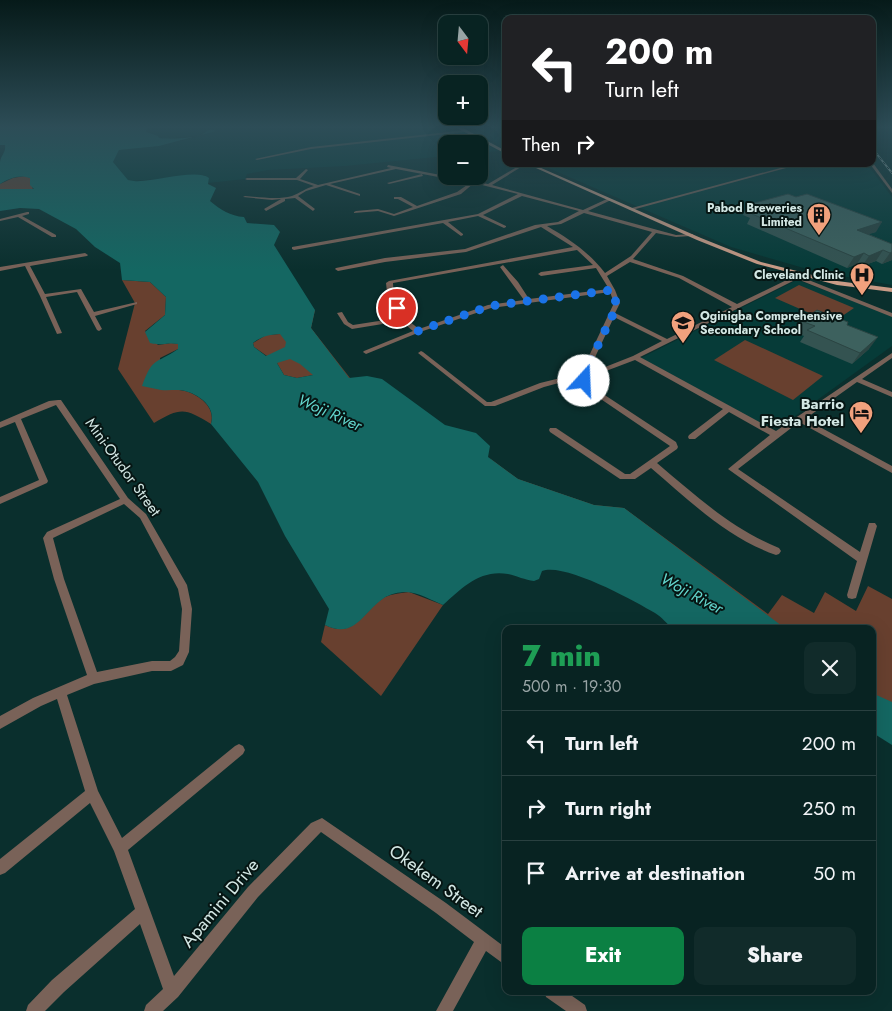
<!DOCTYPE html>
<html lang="en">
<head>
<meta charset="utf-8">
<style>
  :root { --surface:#082322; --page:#112b2a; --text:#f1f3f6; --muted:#98a4a5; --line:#294040; --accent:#0b8043 }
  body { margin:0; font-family:Jost,sans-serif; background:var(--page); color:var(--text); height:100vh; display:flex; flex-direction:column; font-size:19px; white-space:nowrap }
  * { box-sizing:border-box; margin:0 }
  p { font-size:16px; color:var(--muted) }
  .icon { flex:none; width:28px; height:28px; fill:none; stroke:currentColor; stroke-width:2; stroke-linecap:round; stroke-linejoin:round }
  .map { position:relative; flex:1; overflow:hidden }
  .drawer { position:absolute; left:502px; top:625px; width:374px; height:370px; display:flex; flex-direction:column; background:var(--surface); border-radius:10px; box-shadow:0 5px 20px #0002,0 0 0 1px var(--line) }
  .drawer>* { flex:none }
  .hud { position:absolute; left:502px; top:15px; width:374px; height:152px; border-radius:10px; box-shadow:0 5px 20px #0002,0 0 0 1px var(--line); background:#202124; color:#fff; overflow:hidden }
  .needle { width:32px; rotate:164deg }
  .controls { position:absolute; left:438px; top:15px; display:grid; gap:10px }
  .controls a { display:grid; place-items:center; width:50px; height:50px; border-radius:10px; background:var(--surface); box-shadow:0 5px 20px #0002,0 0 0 1px var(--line); font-size:25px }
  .pin { position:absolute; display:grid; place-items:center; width:42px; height:42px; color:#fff; margin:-21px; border:2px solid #fff; border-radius:50%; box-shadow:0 1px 5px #0007 }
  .me { position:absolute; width:55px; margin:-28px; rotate:20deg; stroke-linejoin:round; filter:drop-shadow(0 0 4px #0008) }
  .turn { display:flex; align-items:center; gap:18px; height:105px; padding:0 20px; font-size:22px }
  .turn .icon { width:65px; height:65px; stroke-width:2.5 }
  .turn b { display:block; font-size:35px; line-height:42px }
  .then { display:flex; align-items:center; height:48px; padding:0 20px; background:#0003; gap:10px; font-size:19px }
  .round { display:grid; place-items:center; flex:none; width:52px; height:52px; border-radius:10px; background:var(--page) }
  .headline { display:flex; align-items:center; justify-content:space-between; height:85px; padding:0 20px }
  h1 { font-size:30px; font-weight:800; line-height:38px; color:#1e9e55 }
  .button { display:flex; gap:10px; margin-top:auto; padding:10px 20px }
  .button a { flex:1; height:58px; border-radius:10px; background:var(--accent); color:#fff; font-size:20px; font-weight:800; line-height:58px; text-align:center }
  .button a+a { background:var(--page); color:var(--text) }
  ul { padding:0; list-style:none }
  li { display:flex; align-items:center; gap:15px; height:65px; padding:0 20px; border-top:1px solid var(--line) }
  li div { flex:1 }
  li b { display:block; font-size:19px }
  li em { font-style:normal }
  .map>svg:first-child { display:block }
</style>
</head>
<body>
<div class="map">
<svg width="892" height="1011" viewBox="0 0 892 1011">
  <rect width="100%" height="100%" fill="#0a2f2d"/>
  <g fill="#063b38">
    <polygon points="147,128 456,128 499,151 479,153 479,144 446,144 446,156 345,166 268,170 247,174 245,179 208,183 209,179 204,175 134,181 128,180 113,162 119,150 159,146 205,135 213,129 206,130 199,135 166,139 159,138 146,132"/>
    <polygon points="467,128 506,128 506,148"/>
    <polygon points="539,164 867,164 892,197 892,285 814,271 731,247"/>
    <polygon points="797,280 871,307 892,317 892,346 780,427 766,426 641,358"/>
  </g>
  <g fill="#68402f">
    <polygon points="25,176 30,178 33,190 0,189 0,184 13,178"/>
    <path d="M 122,280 L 150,282 L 166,297 L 165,315 L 145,331 L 158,345 L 171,343 L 178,344 L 178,349 L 160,358 L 161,390 C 168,390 178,389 185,391 C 199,395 216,407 211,424 C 185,408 181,407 154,423 L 118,369 L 135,303 Z"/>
    <polygon points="799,285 854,308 832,323 775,298"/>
    <polygon points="315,310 311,328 350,378 313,375 297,378 284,375 277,363 254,347 253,343 266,335 280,334"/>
    <polygon points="745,340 823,376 793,400 714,360"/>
    <polygon points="488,457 518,479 594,505 624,508 768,614 782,595 814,613 825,592 856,611 868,586 892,599 892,709 873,699 872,629 770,629 554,514"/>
    <path d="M 409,592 L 443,605 L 381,696 L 321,642 L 325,625 C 355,640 364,609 385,597 C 392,594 401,593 409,592 Z"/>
  </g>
  <g fill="#146762" fill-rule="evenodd">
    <path d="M 0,128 L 147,128 L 146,132 L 158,136 L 159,138 C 169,139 194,139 203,134 C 207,131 210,128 216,131 L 159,146 L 119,150 L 113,162 L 128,180 L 134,181 C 152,183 196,168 209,178 L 208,184 L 216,188 L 210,201 C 221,210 230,216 244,217 L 247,223 L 274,225 L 280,232 L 274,245 L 315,310 L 311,328 L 349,378 L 367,376 L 382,379 L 445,425 L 476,433 L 490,446 L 488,457 L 518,479 L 594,505 L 624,508 L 786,629 L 673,629 C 667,624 662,617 655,613 C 635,601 564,562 542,571 L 539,579 L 534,581 C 525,580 517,576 508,574 C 480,569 462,588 443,605 C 433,601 418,592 406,592 C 399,592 390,594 384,598 C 363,612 355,640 325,625 L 329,609 L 285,536 L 258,482 L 211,424 C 216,407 200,395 185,391 C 178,389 169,391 161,390 C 155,389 148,387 142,386 C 153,356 155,365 178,349 L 178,344 C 168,342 160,346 150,343 L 145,332 L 165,315 L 166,297 L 150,282 L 122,280 L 120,263 L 95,247 L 76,229 L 39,209 L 20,208 L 0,211 L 0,189 L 34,189 L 30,185 L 30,178 C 20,174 9,178 0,184 C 0,177 0,169 0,162 C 1,155 6,153 5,145 L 0,145 ZM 280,334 L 286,342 L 285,347 L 266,356 L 254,347 L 253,343 C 262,336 269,335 280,334 ZM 290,359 L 300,364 L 313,375 L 297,378 L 284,375 L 277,363 Z"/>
    <polygon points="872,693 892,702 892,745 873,733"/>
  </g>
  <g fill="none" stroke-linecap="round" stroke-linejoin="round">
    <g fill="#796258" fill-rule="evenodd">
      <polygon points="466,130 465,132 311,149 257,160 255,159 311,147"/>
      <rect x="503" y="148" width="3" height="2"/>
      <polygon points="873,163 892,189 892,193 870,164"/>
      <path d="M 522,164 L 526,164 L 492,185 L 583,210 L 609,198 L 611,200 L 588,211 L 676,235 L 693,234 L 693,236 L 691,236 L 676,237 L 656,233 L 633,259 L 683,276 L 737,304 L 801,273 L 804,275 L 801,277 L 892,313 L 892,317 L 797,279 L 640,357 L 776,431 L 892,353 L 892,358 L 862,379 L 892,392 L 892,397 L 857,382 L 805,419 L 892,466 L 892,473 L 799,422 L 738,469 L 860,552 L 869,523 L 875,523 L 877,526 L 856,598 L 852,599 L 848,598 L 847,595 L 857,561 L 728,469 L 770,435 L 729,412 L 695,439 L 689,439 L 688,437 L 689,435 L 723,409 L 635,360 L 598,374 L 588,376 L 588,384 L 676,442 L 678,447 L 677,449 L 657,463 C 696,496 732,529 779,548 L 781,551 L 779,554 L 776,555 C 727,538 690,501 651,468 L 635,479 L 620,479 L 550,432 L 549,430 L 550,428 L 556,428 L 625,474 L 630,474 L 670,446 L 583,387 L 581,377 L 544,387 L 495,406 L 485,406 L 418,353 L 421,351 L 423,352 L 487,402 L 491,402 L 540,383 L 581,373 L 614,303 L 610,292 L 491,308 L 420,332 L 366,354 L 363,352 L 364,351 L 413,331 L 401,321 L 352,329 L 344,324 L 337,313 L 342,312 L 348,322 L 353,325 L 398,318 L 392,305 L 388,301 L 386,283 L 389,281 L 573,247 L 541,227 L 466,252 L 385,262 L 338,271 L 335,269 L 336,268 L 385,258 L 465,249 L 535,225 L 558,222 L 579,211 L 522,196 L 483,215 L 506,226 L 506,227 L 504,228 L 478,216 L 448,222 L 463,234 L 463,235 L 461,236 L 443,223 L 294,250 L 292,249 L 292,247 L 478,214 L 518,194 L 474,183 L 461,194 L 394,216 L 378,211 L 354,213 L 354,212 L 356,211 L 378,209 L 394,214 L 413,207 L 398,199 L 394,199 L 394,197 L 401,197 L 417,206 L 457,192 L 470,183 L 396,169 L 330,184 L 360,194 L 360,196 L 326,185 L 306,191 L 298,196 L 315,209 L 313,211 L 295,198 L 285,199 L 285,201 L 266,211 L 264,209 L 281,199 L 272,200 L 243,197 L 245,196 C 260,197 278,200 292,196 C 300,193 306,188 314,186 L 297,180 L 247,180 L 245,179 L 247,178 L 296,178 L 306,169 L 308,170 L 300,179 L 318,185 L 391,168 L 387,167 L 388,165 L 488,184 ZM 584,213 L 652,232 L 631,256 L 605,273 C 589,252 569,239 547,226 L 561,224 ZM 577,250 L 593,265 L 541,272 L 538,274 L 541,276 L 596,268 L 609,289 L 529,299 L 518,282 L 503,265 L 500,267 L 524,300 L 488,305 L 419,329 L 405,318 L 398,304 L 394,300 L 393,283 ZM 630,262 L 679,278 L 732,307 L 667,339 L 615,313 L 620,303 L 615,290 L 607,276 ZM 614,317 L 662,341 L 633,356 L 595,371 L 588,372 Z"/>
      <polygon points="795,164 801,164 632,210 628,209"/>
      <polygon points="422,174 423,176 389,184 387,183"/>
      <polygon points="27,212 29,212 29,214 22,216 56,235 56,237 52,237 18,217 0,221 0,219"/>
      <polygon points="85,253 88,255 87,256 30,266 45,294 81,289 94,312 137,302 137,304 95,316 102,329 99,331 97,330 77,292 46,297 62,333 57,334 40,296 25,266 0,271 0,267"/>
      <path d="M 58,400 L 61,400 L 128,498 L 146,514 L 187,585 L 192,609 L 189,652 L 183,665 L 171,671 L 152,671 L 94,684 L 67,695 L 98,791 L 122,838 L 235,746 L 239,744 L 243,746 L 245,750 L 243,754 L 128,850 L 174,976 L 248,887 L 311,823 L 322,818 L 446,903 L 506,948 L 506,965 L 501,962 L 486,951 L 453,1011 L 436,1011 L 474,942 L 436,913 L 321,832 L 258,897 L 178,997 L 163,1011 L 144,1011 L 146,1005 L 163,989 L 140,924 L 64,992 L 45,1011 L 26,1011 L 28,1005 L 52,980 L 135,909 L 114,851 L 90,803 L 5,873 L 0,875 L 0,859 L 85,791 L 57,699 L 41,706 L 0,729 L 0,716 L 33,698 L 87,675 L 54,579 L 43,538 L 47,532 L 120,499 L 56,405 L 21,419 L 48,481 L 47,483 L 0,504 L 0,497 L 39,480 L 15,422 L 0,428 L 0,422 L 49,401 ZM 124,504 L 140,518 L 178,589 L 182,609 L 179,651 L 175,657 L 170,661 L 152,661 L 97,672 L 64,579 L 53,538 Z"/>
      <polygon points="544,991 565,991 585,1005 587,1011 566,1011 546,997"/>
    </g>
    <g fill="#ca9b86" fill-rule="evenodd">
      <polygon points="463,128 506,151 506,154 457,128"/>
      <polygon points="527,164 532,164 701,238 761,262 837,281 892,288 892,292 837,285 757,264 697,240"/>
    </g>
    <defs>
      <polyline id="rail" points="872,148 892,173"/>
    </defs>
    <use href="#rail" stroke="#97b0ad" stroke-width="2"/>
    <use href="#rail" stroke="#061513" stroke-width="1" stroke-dasharray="3" stroke-linecap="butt"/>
  </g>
  <g fill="#345351">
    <polygon points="747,205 876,232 868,234 892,244 892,260 882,264 876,261 862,266 857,264 847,268 747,224 750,218 743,215"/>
    <polygon points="801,321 847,325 869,349 852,364 800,342 804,336 794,332"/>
  </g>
  <g fill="#2b4442">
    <polygon points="882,222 876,232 851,240 857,230"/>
    <polygon points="883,250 876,261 862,266 869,256"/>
    <polygon points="892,252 892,260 882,264 890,253"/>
    <polygon points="864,253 857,264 847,268 854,257"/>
    <polygon points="878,337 869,349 852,364 860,353"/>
  </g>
  <g fill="#3d615e" stroke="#2b4442">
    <polygon points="788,194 796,197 807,194 882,222 857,230 892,244 892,252 890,253 883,250 869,256 864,253 854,257 752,214 761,211 747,205"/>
    <polygon points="817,310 848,322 847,325 878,337 860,353 807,330 815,326 801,321"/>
  </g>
  <linearGradient id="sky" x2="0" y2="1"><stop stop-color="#061a19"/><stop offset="0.47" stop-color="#2d4d57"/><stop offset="1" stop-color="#2d4d57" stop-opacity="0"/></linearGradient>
  <rect width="892" height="270" fill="url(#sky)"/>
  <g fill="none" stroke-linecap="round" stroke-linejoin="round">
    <polyline stroke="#1a73e8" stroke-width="9" stroke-dasharray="0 16.2" points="397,308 402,319 418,331 490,306 612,290 617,306 584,374 584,381"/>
  </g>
  <defs>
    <symbol id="building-pin" viewBox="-11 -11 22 30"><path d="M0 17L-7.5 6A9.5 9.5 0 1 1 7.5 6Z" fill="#f1a17d" stroke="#061513"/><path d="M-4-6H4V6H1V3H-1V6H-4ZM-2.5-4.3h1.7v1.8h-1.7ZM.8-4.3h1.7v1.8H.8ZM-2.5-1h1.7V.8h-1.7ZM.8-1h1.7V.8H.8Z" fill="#111"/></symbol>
    <symbol id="hospital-pin" viewBox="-11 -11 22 30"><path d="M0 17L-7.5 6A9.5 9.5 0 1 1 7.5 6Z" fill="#f1a17d" stroke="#061513"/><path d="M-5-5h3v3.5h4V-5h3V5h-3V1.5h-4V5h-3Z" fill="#111"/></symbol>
    <symbol id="university-pin" viewBox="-11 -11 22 30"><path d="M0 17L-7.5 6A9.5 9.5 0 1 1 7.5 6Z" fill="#f1a17d" stroke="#061513"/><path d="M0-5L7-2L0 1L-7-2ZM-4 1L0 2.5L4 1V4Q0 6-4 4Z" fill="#111"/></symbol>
    <symbol id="hotel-pin" viewBox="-11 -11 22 30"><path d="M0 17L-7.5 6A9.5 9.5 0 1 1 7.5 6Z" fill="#f1a17d" stroke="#061513"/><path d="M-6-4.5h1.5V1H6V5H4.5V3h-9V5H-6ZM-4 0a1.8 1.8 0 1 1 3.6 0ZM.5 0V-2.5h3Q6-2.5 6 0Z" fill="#111"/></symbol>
  </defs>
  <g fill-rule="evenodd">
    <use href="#building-pin" x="805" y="201" width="28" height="38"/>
    <use href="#hospital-pin" x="848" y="261" width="28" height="38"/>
    <use href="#university-pin" x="669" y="309" width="28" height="38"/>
    <use href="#hotel-pin" x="847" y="399" width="28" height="38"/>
  </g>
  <g text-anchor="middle" stroke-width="4" stroke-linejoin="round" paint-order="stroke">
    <g font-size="12" font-weight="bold" fill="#d3e7e4" stroke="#061513" text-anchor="end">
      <text x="802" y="212">Pabod Breweries<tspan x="802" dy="14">Limited</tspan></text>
      <text x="844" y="279">Cleveland Clinic</text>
      <text x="700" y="320" text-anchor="start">Oginigba Comprehensive<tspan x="700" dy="14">Secondary School</tspan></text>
    </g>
    <g font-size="15" font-weight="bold" fill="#d3e7e4" stroke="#061513" text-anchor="end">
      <text x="844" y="409">Barrio<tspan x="844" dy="17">Fiesta Hotel</tspan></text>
    </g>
    <g font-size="15" fill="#d3e7e4" stroke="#061513">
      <text transform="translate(123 467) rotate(54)" y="5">Mini-Otudor Street</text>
    </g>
    <g font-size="16" font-style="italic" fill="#63d6cd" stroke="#061513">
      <text transform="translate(330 412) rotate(24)" y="6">Woji River</text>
      <text transform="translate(692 593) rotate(28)" y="6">Woji River</text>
    </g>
    <g font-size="18" fill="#d3e7e4" stroke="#061513">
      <text transform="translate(436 881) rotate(36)" y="6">Okekem Street</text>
      <text transform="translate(220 903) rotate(-50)" y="6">Apamini Drive</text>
    </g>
  </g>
</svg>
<div class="controls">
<a><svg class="needle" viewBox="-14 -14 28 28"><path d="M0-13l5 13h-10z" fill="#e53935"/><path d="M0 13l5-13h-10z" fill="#98a4a5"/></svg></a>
<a>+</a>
<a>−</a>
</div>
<div class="pin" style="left:397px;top:308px;background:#d93025"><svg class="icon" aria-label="arrive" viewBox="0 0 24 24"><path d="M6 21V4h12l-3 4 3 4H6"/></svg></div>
<svg class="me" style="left:584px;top:381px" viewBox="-20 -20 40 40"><circle r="19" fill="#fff"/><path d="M0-13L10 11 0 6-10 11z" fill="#1a73e8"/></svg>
<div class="hud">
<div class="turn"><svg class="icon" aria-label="left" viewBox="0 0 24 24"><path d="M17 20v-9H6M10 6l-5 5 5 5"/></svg><div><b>200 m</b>Turn left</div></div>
<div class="then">Then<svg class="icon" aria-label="right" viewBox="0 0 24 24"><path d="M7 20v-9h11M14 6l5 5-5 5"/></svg></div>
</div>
<section class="drawer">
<div class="headline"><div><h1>7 min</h1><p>500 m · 19:30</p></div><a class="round"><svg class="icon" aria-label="close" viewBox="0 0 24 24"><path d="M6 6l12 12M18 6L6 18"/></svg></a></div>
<ul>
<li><svg class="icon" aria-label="left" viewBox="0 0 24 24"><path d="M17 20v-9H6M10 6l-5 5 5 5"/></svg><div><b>Turn left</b></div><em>200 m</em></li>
<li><svg class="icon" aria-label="right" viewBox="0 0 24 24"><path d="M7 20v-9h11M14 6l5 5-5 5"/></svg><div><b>Turn right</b></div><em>250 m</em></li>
<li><svg class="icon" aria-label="arrive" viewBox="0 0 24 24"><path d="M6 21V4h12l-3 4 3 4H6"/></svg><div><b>Arrive at destination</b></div><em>50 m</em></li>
</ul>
<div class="button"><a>Exit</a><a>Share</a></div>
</section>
</div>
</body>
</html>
